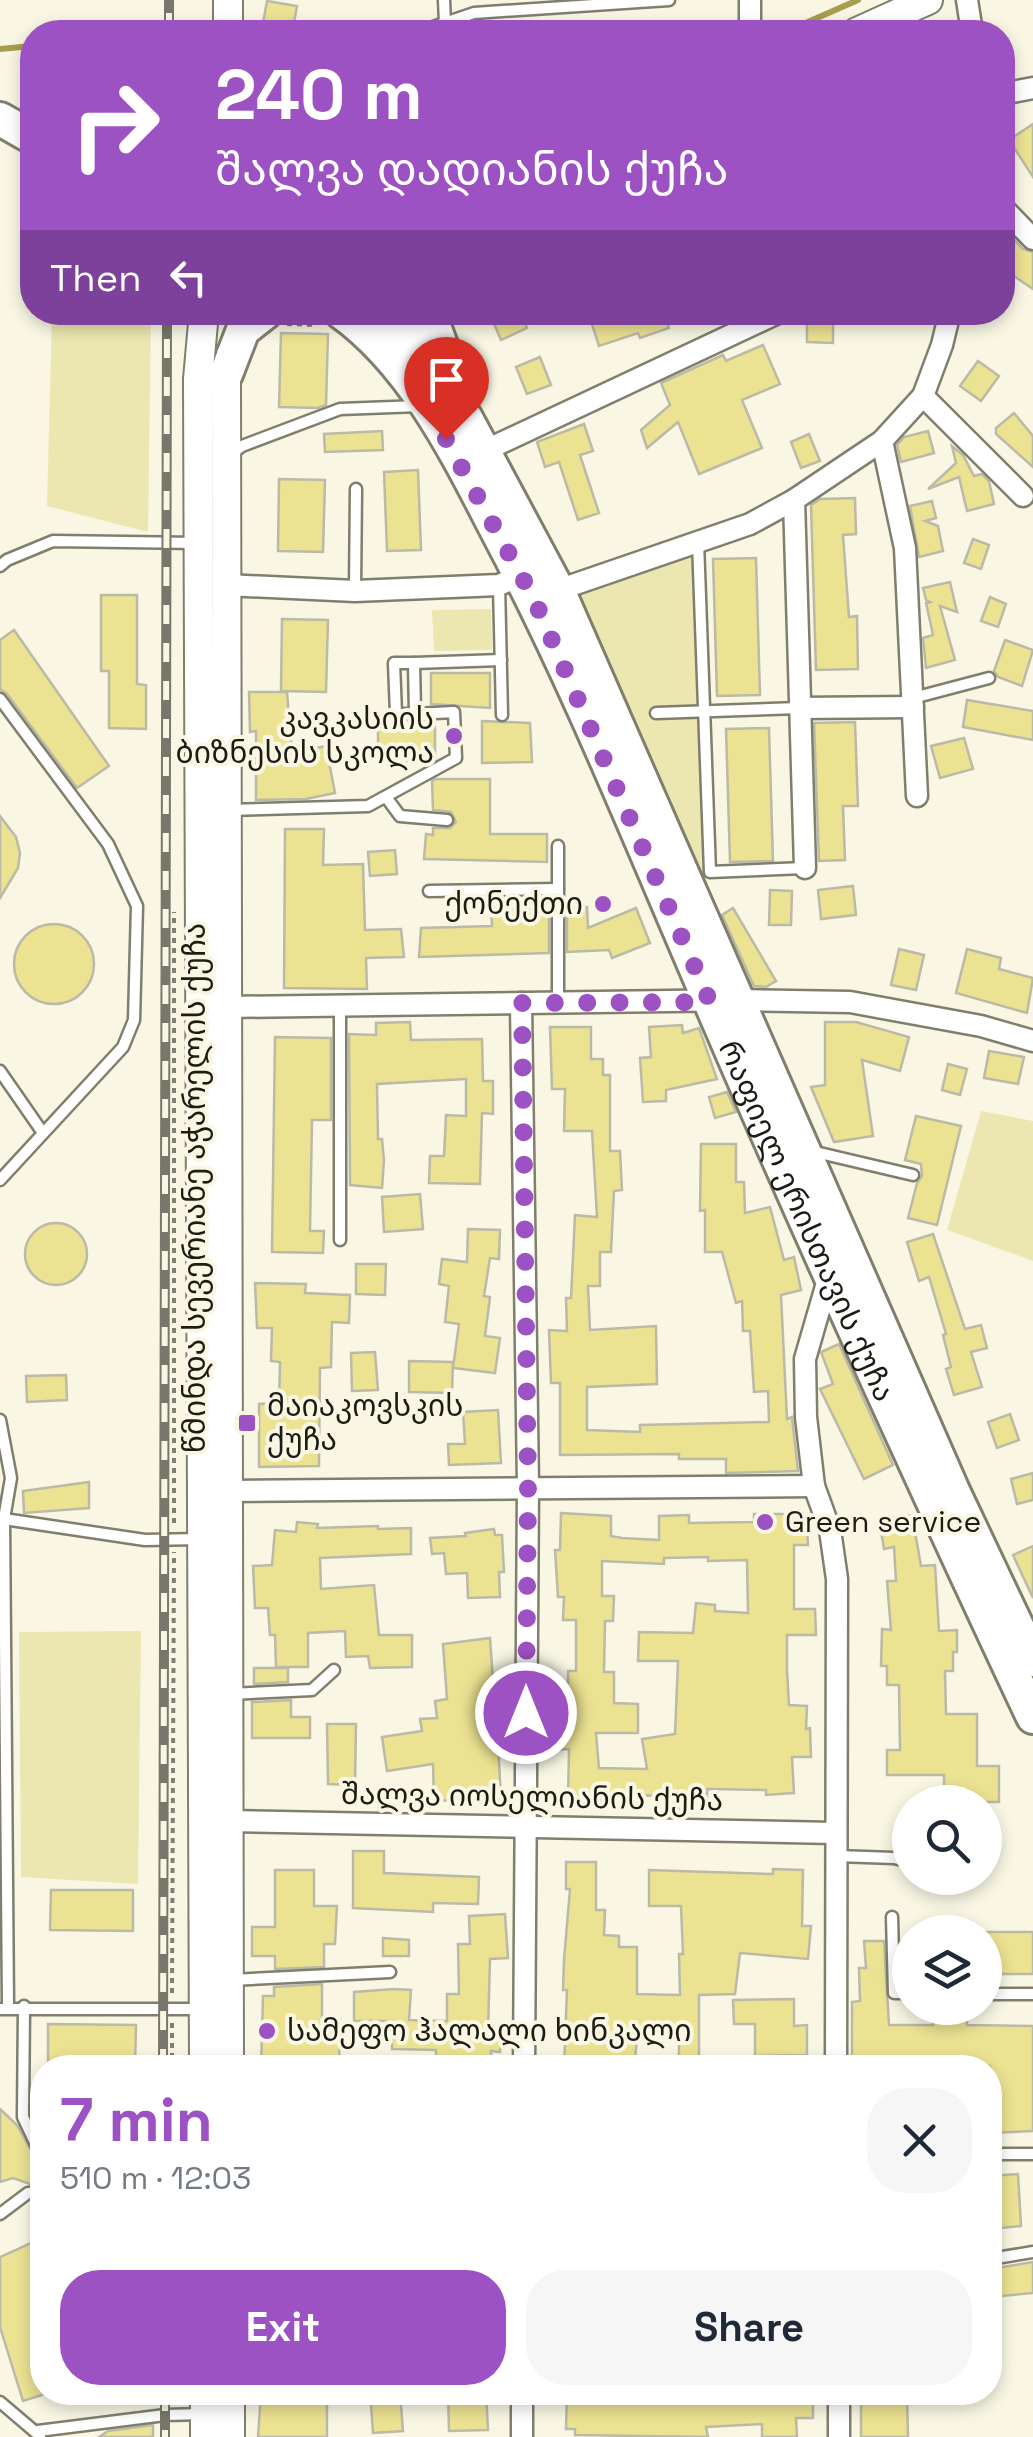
<!DOCTYPE html>
<html lang="en">
<head>
<meta charset="utf-8">
<style>
  :root { --surface:#fff; --page:#f6f6f7; --text:#1f2937; --muted:#747a83; --accent:#9d52c4 }
  body { margin:0; font-family:"Space Grotesk","Noto Sans Georgian",sans-serif; background:var(--page); color:var(--text); height:100vh; display:flex; flex-direction:column; font-size:38px; white-space:nowrap }
  * { box-sizing:border-box; margin:0 }
  p { font-size:32px; color:var(--muted) }
  .icon { flex:none; width:55px; height:55px; fill:none; stroke:currentColor; stroke-width:2; stroke-linecap:round; stroke-linejoin:round }
  .map { position:relative; flex:1; overflow:hidden }
  .panel { position:absolute; left:30px; top:2055px; width:972px; height:350px; display:flex; flex-direction:column; background:var(--surface); border-radius:40px; box-shadow:0 5px 15px #0003 }
  .panel>* { flex:none }
  .hud { position:absolute; left:20px; top:20px; width:995px; height:305px; border-radius:40px; box-shadow:0 5px 15px #0003; background:#9d52c4; color:#fff; overflow:hidden }
  .tools { position:absolute; left:892px; top:1785px; display:grid; gap:20px }
  .tools a { display:grid; place-items:center; width:110px; height:110px; border-radius:50%; background:var(--surface); box-shadow:0 5px 15px #0003; font-size:50px }
  .pin { position:absolute; display:grid; place-items:center; width:85px; height:85px; color:#fff; margin:-102px -42px; border-radius:50% 50% 50% 0; rotate:-45deg; box-shadow:0 0 10px #0007 }
  .pin .icon { rotate:45deg }
  .me { position:absolute; width:110px; margin:-55px; rotate:0deg; stroke-linejoin:round; filter:drop-shadow(0 0 8px #0008) }
  .turn { display:flex; align-items:center; gap:35px; height:210px; padding:0 30px; font-size:45px }
  .turn .icon { width:130px; height:130px; stroke-width:2.5 }
  .turn b { display:block; font-size:70px; line-height:85px }
  .then { display:flex; align-items:center; height:95px; padding:0 30px; background:#0003; gap:20px; font-size:38px }
  .round { display:grid; place-items:center; flex:none; width:105px; height:105px; border-radius:40px; background:var(--page) }
  .summary { display:flex; align-items:center; justify-content:space-between; height:170px; padding:0 30px }
  h1 { font-size:60px; font-weight:600; line-height:75px; color:var(--accent) }
  .button { display:flex; gap:20px; margin-top:auto; padding:20px 30px }
  .button a { flex:1; height:115px; border-radius:40px; background:var(--accent); color:#fff; font-size:40px; font-weight:600; line-height:115px; text-align:center }
  .button a+a { background:var(--page); color:var(--text) }
  .map>svg:first-child { display:block }
</style>
</head>
<body>
<div class="map">
<svg width="1033" height="2437" viewBox="0 0 1033 2437">
  <rect width="100%" height="100%" fill="#f9f7e4"/>
  <g fill="#ece6b1">
    <polygon points="52,313 151,313 148,532 47,506"/>
    <polygon points="698,542 710,872 690,888 558,590"/>
    <polygon points="491,609 492,650 434,651 432,610"/>
    <polygon points="981,1111 1033,1121 1033,1261 947,1230"/>
    <polygon points="141,1631 138,1884 21,1877 19,1632"/>
  </g>
  <g fill="none" stroke-linecap="round" stroke-linejoin="round">
    <g stroke="#a69d4e" stroke-width="6">
      <polyline points="764,30 801,25 858,0"/>
      <polyline points="479,32 524,29 614,32"/>
      <polyline points="707,32 734,32"/>
      <polyline points="0,49 32,46"/>
    </g>
  </g>
  <g fill="#ebe292" stroke="#bbbaa7" stroke-width="2.5" fill-rule="evenodd">
    <polygon points="267,1 297,6 293,28 263,23"/>
    <polygon points="1033,124 1033,177 1009,140"/>
    <polygon points="1002,227 1023,249 1033,252 1033,289 1002,268"/>
    <polygon points="489,312 520,312 527,328 501,340"/>
    <polygon points="588,312 664,312 669,328 640,338 638,333 599,346"/>
    <polygon points="807,312 833,312 833,343 807,342"/>
    <polygon points="281,333 328,334 326,405 318,408 279,407"/>
    <polygon points="763,345 780,384 742,400 762,448 699,474 678,422 647,448 641,430 670,405 661,383 723,355 726,361"/>
    <polygon points="540,357 551,385 527,394 516,367"/>
    <polygon points="978,361 999,376 981,401 960,386"/>
    <polygon points="1014,413 1033,436 1033,467 996,434 996,428"/>
    <polygon points="584,424 593,451 580,455 599,513 578,520 559,462 545,467 537,442"/>
    <polygon points="382,431 383,450 325,452 324,434"/>
    <polygon points="928,431 934,453 901,462 897,445 904,437"/>
    <polygon points="809,434 820,461 801,468 791,442"/>
    <polygon points="952,446 963,455 974,476 982,474 989,481 994,504 967,511 959,477 928,489 956,463"/>
    <polygon points="418,470 421,550 387,551 384,472"/>
    <polygon points="279,479 325,480 323,552 278,551"/>
    <polygon points="855,498 856,534 843,535 849,617 857,616 858,669 816,670 811,505 820,499"/>
    <polygon points="932,501 936,518 925,521 938,526 943,551 919,557 910,506"/>
    <polygon points="973,539 989,545 981,569 964,563"/>
    <polygon points="756,558 760,695 717,696 713,559"/>
    <polygon points="950,582 957,612 940,606 955,660 926,668 923,638 933,635 926,603 930,602 926,600 923,588"/>
    <polygon points="101,595 137,595 137,684 146,685 146,729 109,728 109,671 101,671"/>
    <polygon points="990,597 1006,604 998,627 981,621"/>
    <polygon points="282,619 328,620 326,692 281,691"/>
    <polygon points="14,630 109,766 77,788 7,694 0,689 0,640"/>
    <polygon points="1005,640 1033,650 1022,686 998,677 994,671"/>
    <polygon points="431,673 490,673 490,708 431,704"/>
    <polygon points="249,692 287,692 292,753 326,746 335,793 306,799 256,800 256,731 250,732"/>
    <polygon points="967,700 1033,711 1033,740 963,727"/>
    <polygon points="482,721 530,723 532,762 482,763"/>
    <polygon points="855,722 858,806 843,806 845,860 819,861 814,723"/>
    <polygon points="378,726 435,726 435,760 378,762"/>
    <polygon points="769,728 773,861 730,862 726,729"/>
    <polygon points="964,738 973,769 940,778 931,746"/>
    <polygon points="436,779 490,779 490,834 547,834 547,862 424,859 426,834 433,835 433,828 450,828 456,822 451,812 433,810 432,781"/>
    <polygon points="0,816 16,837 20,853 18,868 0,898"/>
    <polygon points="285,829 324,829 323,865 363,864 365,930 401,929 404,957 366,958 367,989 284,988"/>
    <polygon points="395,850 397,874 370,876 368,852"/>
    <polygon points="853,886 856,915 821,919 818,890"/>
    <polygon points="770,890 792,891 791,925 769,925"/>
    <polygon points="545,907 549,909 549,953 419,957 421,928 492,926 491,909"/>
    <polygon points="587,907 588,928 636,908 650,943 612,958 609,950 567,952 567,908"/>
    <polygon points="733,908 776,981 766,987 754,986 722,915"/>
    <circle cx="54" cy="964" r="40"/>
    <polygon points="899,949 924,955 916,990 891,985"/>
    <polygon points="967,949 1001,958 999,969 1033,978 1027,1013 956,993"/>
    <polygon points="410,1022 411,1040 482,1039 483,1081 493,1081 493,1114 482,1113 480,1184 429,1183 430,1156 444,1156 446,1115 466,1116 466,1079 377,1084 378,1139 382,1139 384,1160 382,1188 350,1185 349,1034 376,1035 376,1023"/>
    <polygon points="825,1022 856,1022 909,1037 900,1071 862,1060 873,1136 834,1142 811,1087 825,1085"/>
    <polygon points="682,1025 683,1033 699,1028 717,1079 666,1090 666,1101 643,1102 640,1058 651,1057 649,1027"/>
    <polygon points="550,1027 591,1027 591,1059 603,1059 603,1075 610,1075 610,1151 620,1151 622,1190 614,1191 611,1252 600,1252 600,1286 588,1286 590,1330 656,1326 657,1384 587,1387 587,1430 640,1432 640,1425 769,1422 768,1391 754,1392 750,1331 743,1331 742,1301 736,1303 722,1252 705,1252 705,1210 700,1211 701,1144 736,1144 736,1182 744,1182 745,1213 770,1207 784,1260 794,1257 801,1290 781,1295 787,1419 792,1417 798,1471 726,1473 726,1459 679,1459 679,1454 560,1455 560,1383 551,1383 549,1330 567,1331 566,1298 571,1298 575,1215 597,1217 592,1131 564,1131 565,1089 552,1089"/>
    <polygon points="275,1037 331,1038 331,1120 312,1120 310,1231 324,1231 323,1253 272,1252"/>
    <polygon points="989,1051 1024,1057 1018,1084 984,1078"/>
    <polygon points="948,1064 967,1069 960,1095 942,1090"/>
    <polygon points="727,1092 736,1112 715,1118 709,1097"/>
    <polygon points="916,1116 961,1126 937,1225 908,1218 917,1183 922,1176 921,1164 905,1160"/>
    <polygon points="420,1194 423,1229 384,1232 382,1197"/>
    <circle cx="56" cy="1254" r="31"/>
    <polygon points="468,1229 500,1230 499,1259 490,1258 484,1296 490,1297 485,1336 500,1338 495,1373 453,1368 459,1324 445,1322 449,1286 439,1284 442,1259 467,1262"/>
    <polygon points="933,1234 965,1329 981,1325 987,1348 971,1352 982,1387 954,1395 946,1369 951,1367 943,1335 946,1334 929,1277 919,1281 907,1242"/>
    <polygon points="356,1264 386,1264 385,1295 356,1294"/>
    <polygon points="255,1283 306,1284 305,1293 350,1295 349,1323 332,1322 331,1367 320,1368 319,1466 259,1467 259,1404 279,1403 280,1362 271,1361 272,1328 257,1328"/>
    <polygon points="839,1344 893,1465 864,1479 820,1389 833,1384 821,1352"/>
    <polygon points="375,1352 378,1390 352,1391 351,1353"/>
    <polygon points="409,1361 453,1362 452,1393 409,1392"/>
    <polygon points="66,1375 67,1400 27,1402 26,1376"/>
    <polygon points="498,1410 501,1463 449,1465 448,1444 465,1444 463,1412"/>
    <polygon points="1010,1414 1019,1440 997,1448 988,1422"/>
    <polygon points="1033,1473 1033,1500 1017,1504 1011,1479"/>
    <polygon points="89,1482 89,1508 24,1513 23,1491"/>
    <path d="M 561,1513 L 611,1516 L 611,1536 L 622,1538 L 659,1540 L 659,1516 L 689,1515 L 689,1523 L 754,1522 L 754,1514 L 791,1514 L 791,1528 L 807,1527 L 808,1545 L 794,1545 L 794,1609 L 815,1609 L 816,1635 L 787,1635 L 787,1670 L 789,1705 L 807,1706 L 806,1729 L 810,1728 L 811,1757 L 792,1757 L 794,1793 L 766,1795 L 766,1790 L 707,1789 L 707,1809 L 676,1809 L 675,1796 L 600,1795 L 600,1800 L 568,1799 L 569,1749 L 556,1750 L 553,1718 L 568,1716 L 568,1671 L 576,1671 L 576,1620 L 563,1620 L 564,1597 L 558,1597 L 555,1550 L 560,1550 ZM 708,1557 L 708,1561 L 747,1560 L 748,1613 L 715,1611 L 715,1605 L 696,1603 L 693,1633 L 639,1632 L 638,1661 L 678,1661 L 675,1734 L 642,1739 L 647,1769 L 599,1768 L 596,1733 L 638,1733 L 638,1704 L 614,1703 L 614,1672 L 604,1672 L 605,1621 L 613,1621 L 614,1596 L 602,1596 L 602,1561 L 664,1564 L 664,1558 Z"/>
    <polygon points="912,1515 921,1566 935,1565 939,1631 957,1630 957,1652 953,1652 953,1671 945,1671 946,1714 977,1714 977,1766 999,1766 999,1802 944,1802 944,1775 887,1775 887,1750 900,1750 899,1685 887,1685 887,1666 881,1666 882,1629 891,1630 887,1581 896,1581 894,1547 884,1549 879,1520"/>
    <polygon points="297,1522 318,1524 317,1528 378,1526 378,1529 411,1528 411,1554 320,1558 321,1589 374,1585 379,1635 412,1635 412,1667 370,1668 368,1656 346,1657 345,1631 308,1633 308,1667 276,1667 275,1635 270,1635 268,1608 255,1608 253,1566 272,1565 275,1530 296,1532"/>
    <polygon points="494,1529 495,1535 502,1535 504,1572 499,1572 500,1597 468,1598 467,1573 446,1574 444,1553 432,1554 430,1538 466,1536 465,1533"/>
    <polygon points="1033,1546 1033,1598 1013,1555"/>
    <polygon points="490,1638 494,1694 490,1694 491,1724 497,1724 501,1798 434,1801 433,1764 387,1771 382,1737 422,1731 420,1719 437,1718 435,1701 447,1699 443,1644"/>
    <polygon points="254,1668 288,1668 288,1682 254,1684"/>
    <polygon points="291,1700 291,1717 310,1717 310,1738 252,1738 252,1702"/>
    <polygon points="327,1724 356,1724 355,1785 328,1784"/>
    <polygon points="353,1851 384,1851 384,1873 479,1877 478,1904 433,1903 433,1912 353,1908"/>
    <polygon points="566,1862 596,1862 596,1910 605,1910 604,1935 619,1936 619,1947 637,1947 637,1994 680,1995 679,1954 683,1954 681,1906 649,1906 649,1870 773,1874 773,1869 803,1870 802,1926 811,1926 808,1959 740,1953 735,1994 699,1995 699,2058 679,2058 679,2028 638,2027 635,2060 612,2057 612,2068 564,2068 567,1990 563,1990 564,1960 570,1889 566,1889"/>
    <polygon points="275,1870 314,1870 314,1906 337,1906 335,1944 324,1944 324,1967 275,1969 275,1956 252,1956 252,1927 275,1927"/>
    <polygon points="51,1890 133,1890 133,1931 50,1930"/>
    <polygon points="505,1914 508,1958 490,1959 488,2032 502,2034 500,2052 491,2051 491,2068 436,2068 436,2050 392,2049 392,2021 354,2021 354,1992 394,1989 411,1990 409,2020 447,2021 447,1994 459,1994 458,1944 470,1944 469,1916"/>
    <rect x="985" y="1932" width="48" height="42"/>
    <polygon points="383,1938 409,1940 409,1956 383,1956"/>
    <polygon points="864,1941 884,1941 889,2025 933,2025 933,2008 967,2008 967,2025 1033,2026 1033,2131 990,2133 990,2066 852,2066 852,2002 860,2001 859,1968 866,1968"/>
    <polygon points="322,1984 322,2019 340,2020 339,2068 261,2068 263,1996 274,1996 274,1987"/>
    <polygon points="794,1999 794,2026 807,2025 807,2055 755,2056 755,2024 734,2024 733,2000"/>
    <polygon points="48,2024 136,2025 135,2068 48,2068"/>
    <polygon points="0,2109 17,2125 39,2165 42,2183 30,2184 13,2178 0,2182"/>
    <polygon points="1018,2174 1021,2226 990,2229 990,2176"/>
    <polygon points="42,2238 42,2395 23,2401 0,2327 0,2257"/>
    <polygon points="1033,2262 1033,2293 990,2297 990,2269"/>
    <polygon points="261,2392 327,2392 327,2437 258,2437"/>
    <polygon points="370,2392 400,2392 403,2431 373,2433"/>
    <polygon points="448,2392 486,2392 488,2430 449,2431"/>
    <polygon points="567,2392 813,2392 813,2418 796,2418 797,2437 762,2437 762,2424 706,2427 708,2437 575,2435 575,2429 566,2429"/>
    <polygon points="861,2392 907,2392 908,2437 861,2437"/>
    <polygon points="153,2425 153,2437 99,2437 108,2431"/>
  </g>
  <g fill="none" stroke-linecap="round" stroke-linejoin="round">
    <defs>
      <g id="lane">
        <polyline points="444,0 445,23"/>
        <polyline points="418,32 474,13 669,0"/>
        <polyline points="231,454 242,446 340,409 420,406"/>
        <polyline points="698,542 710,872 804,868"/>
        <polyline points="0,566 7,560 53,541 197,543"/>
        <polyline points="499,585 502,715"/>
        <polyline points="355,590 356,489"/>
        <polyline points="414,663 394,663 396,714 415,714"/>
        <polyline points="913,698 989,678"/>
        <polyline points="0,699 108,844 137,906 134,1020 123,1047 0,1180"/>
        <polyline points="656,713 799,708"/>
        <polyline points="386,797 400,816 447,820"/>
        <polyline points="227,810 368,806 456,758 454,712 415,714 414,663 501,660"/>
        <polyline points="429,891 558,889"/>
        <polyline points="558,1002 558,846"/>
        <polyline points="340,1006 340,1240"/>
        <polyline points="0,1071 43,1133"/>
        <polyline points="811,1151 913,1175"/>
        <polyline points="0,1420 11,1478 4,1519 8,2006"/>
        <polyline points="4,1519 145,1540 201,1539"/>
        <polyline points="229,1694 312,1690 334,1670"/>
        <polyline points="837,1856 894,1858 910,1862"/>
        <polyline points="892,1917 894,1993 910,1993"/>
        <polyline points="231,1980 390,1972"/>
        <polyline points="985,1994 1033,1994"/>
        <polyline points="24,2006 23,2117 42,2157"/>
        <polyline points="0,2009 203,2009"/>
        <polyline points="990,2154 1033,2154"/>
        <polyline points="0,2214 28,2193 42,2192"/>
        <polyline points="990,2259 1033,2252"/>
        <polyline points="0,2402 40,2436"/>
        <polyline points="38,2431 165,2415 204,2414"/>
      </g>
      <g id="street">
        <polyline points="967,0 972,32"/>
        <polyline points="750,32 750,0"/>
        <polyline points="1002,94 1033,88"/>
        <polyline points="1002,207 1033,239"/>
        <polyline points="923,396 1023,496"/>
        <polyline points="882,441 905,548 917,796"/>
        <polyline points="484,451 780,312"/>
        <polyline points="794,500 805,868"/>
        <polyline points="226,585 355,591 499,585 521,575"/>
        <polyline points="558,590 750,524 794,500 882,441 923,396 942,345 950,312"/>
        <polyline points="800,708 913,707"/>
        <polyline points="521,1003 528,1486 524,2068"/>
        <polyline points="227,1007 740,1000 850,1002 981,1026 1033,1041"/>
        <polyline points="829,1276 805,1359 806,1417 814,1486 830,1530 837,1579 836,2068"/>
        <polyline points="228,1491 814,1486"/>
        <polyline points="228,1821 834,1833"/>
        <polyline points="839,2392 839,2437"/>
        <polyline points="522,2437 522,2392"/>
      </g>
      <g id="secondary">
        <polyline points="228,32 228,0"/>
        <polyline points="857,32 928,0"/>
        <polyline points="204,2068 198,379 204,312"/>
        <polyline points="229,2068 226,379 231,355"/>
        <polyline points="205,2392 205,2437"/>
        <polyline points="230,2392 230,2437"/>
      </g>
      <g id="primary">
        <polyline points="0,119 32,137"/>
        <path id="s1" d="M 341,312 C 413,364 456,452 496,529 C 578,683 642,845 711,1004 C 814,1244 922,1481 1033,1717"/>
        <polyline points="390,312 431,360 467,420 558,590 953,1491 1033,1660"/>
        <polyline points="429,312 451,373"/>
        <polyline points="226,374 243,330 266,312"/>
      </g>
    </defs>
    <use href="#lane" stroke="#807f6d" stroke-width="15"/>
    <use href="#street" stroke="#807f6d" stroke-width="25"/>
    <use href="#secondary" stroke="#807f6d" stroke-width="32"/>
    <use href="#primary" stroke="#807f6d" stroke-width="38"/>
    <g stroke="#807f72" stroke-width="4" stroke-dasharray="5 5" stroke-linecap="butt">
      <polyline points="287,324 317,325"/>
      <polyline points="174,1523 174,912"/>
      <polyline points="172,1993 174,1552"/>
      <polyline points="172,2068 172,2022"/>
    </g>
    <use href="#lane" stroke="#fff" stroke-width="10"/>
    <use href="#street" stroke="#fff" stroke-width="20"/>
    <use href="#secondary" stroke="#fff" stroke-width="28"/>
    <use href="#primary" stroke="#fff" stroke-width="32"/>
    <defs>
      <g id="rail">
        <polyline points="169,32 169,0"/>
        <polyline points="163,2068 167,312"/>
        <polyline points="165,2392 165,2437"/>
      </g>
    </defs>
    <use href="#rail" stroke="#78776b" stroke-width="10"/>
    <use href="#rail" stroke="#f9f7e4" stroke-width="6" stroke-dasharray="19" stroke-linecap="butt"/>
  </g>
  <g fill="none" stroke-linecap="round" stroke-linejoin="round">
    <polyline stroke="#9d52c4" stroke-width="18" stroke-dasharray="0 32.4" points="446,439 534,599 710,1002 522,1003 528,1486 526,1713"/>
  </g>
  <g fill="#9d52c4" stroke="#f9f7e4" stroke-width="4">
    <circle cx="454" cy="736" r="10"/>
    <circle cx="603" cy="904" r="10"/>
    <rect x="237" y="1413" width="20" height="20" rx="5"/>
    <circle cx="765" cy="1522" r="10"/>
    <circle cx="267" cy="2031" r="10"/>
  </g>
  <g text-anchor="middle" stroke-width="8" stroke-linejoin="round" paint-order="stroke">
    <g font-size="30" fill="#1c1c15" stroke="#f9f7e4" text-anchor="start">
      <text x="434" y="729" text-anchor="end">კავკასიის<tspan x="434" dy="34">ბიზნესის სკოლა</tspan></text>
      <text x="583" y="914" text-anchor="end">ქონექთი</text>
      <text x="267" y="1416">მაიაკოვსკის<tspan x="267" dy="34">ქუჩა</tspan></text>
      <text x="785" y="1532">Green service</text>
      <text x="287" y="2041">სამეფო ჰალალი ხინკალი</text>
    </g>
    <g font-size="30" fill="#1c1c15" stroke="#f9f7e4">
      <text transform="translate(195 1188) rotate(-90)" y="10">წმინდა სევერიანე აჭარელის ქუჩა</text>
      <text dy="10" stroke="none"><textPath href="#s1" startOffset="1028">რაფიელ ერისთავის ქუჩა</textPath></text>
      <text transform="translate(532 1797) rotate(1)" y="10">შალვა იოსელიანის ქუჩა</text>
    </g>
  </g>
</svg>
<div class="tools">
<a><svg class="icon" aria-label="search" viewBox="0 0 24 24"><circle cx="10" cy="10" r="6"/><path d="M15 15l6 6"/></svg></a>
<a><svg class="icon" aria-label="layers" viewBox="0 0 24 24"><path d="M12 4l9 5-9 5-9-5zM3 14l9 5 9-5"/></svg></a>
</div>
<div class="pin" style="left:446px;top:439px;background:#d93025"><svg class="icon" aria-label="arrive" viewBox="0 0 24 24"><path d="M6 21V4h12l-3 4 3 4H6"/></svg></div>
<svg class="me" style="left:526px;top:1713px" viewBox="-20 -20 40 40"><circle r="17" fill="#9d52c4" stroke="#fff" stroke-width="3"/><path d="M0-11L8 9 0 5-8 9z" fill="#fff"/></svg>
<div class="hud">
<div class="turn"><svg class="icon" aria-label="right" viewBox="0 0 24 24"><path d="M7 20v-9h11M14 6l5 5-5 5"/></svg><div><b>240 m</b>შალვა დადიანის ქუჩა</div></div>
<div class="then">Then<svg class="icon" aria-label="left" viewBox="0 0 24 24"><path d="M17 20v-9H6M10 6l-5 5 5 5"/></svg></div>
</div>
<section class="panel">
<div class="summary"><div><h1>7 min</h1><p>510 m · 12:03</p></div><a class="round"><svg class="icon" aria-label="close" viewBox="0 0 24 24"><path d="M6 6l12 12M18 6L6 18"/></svg></a></div>
<div class="button"><a>Exit</a><a>Share</a></div>
</section>
</div>
</body>
</html>
